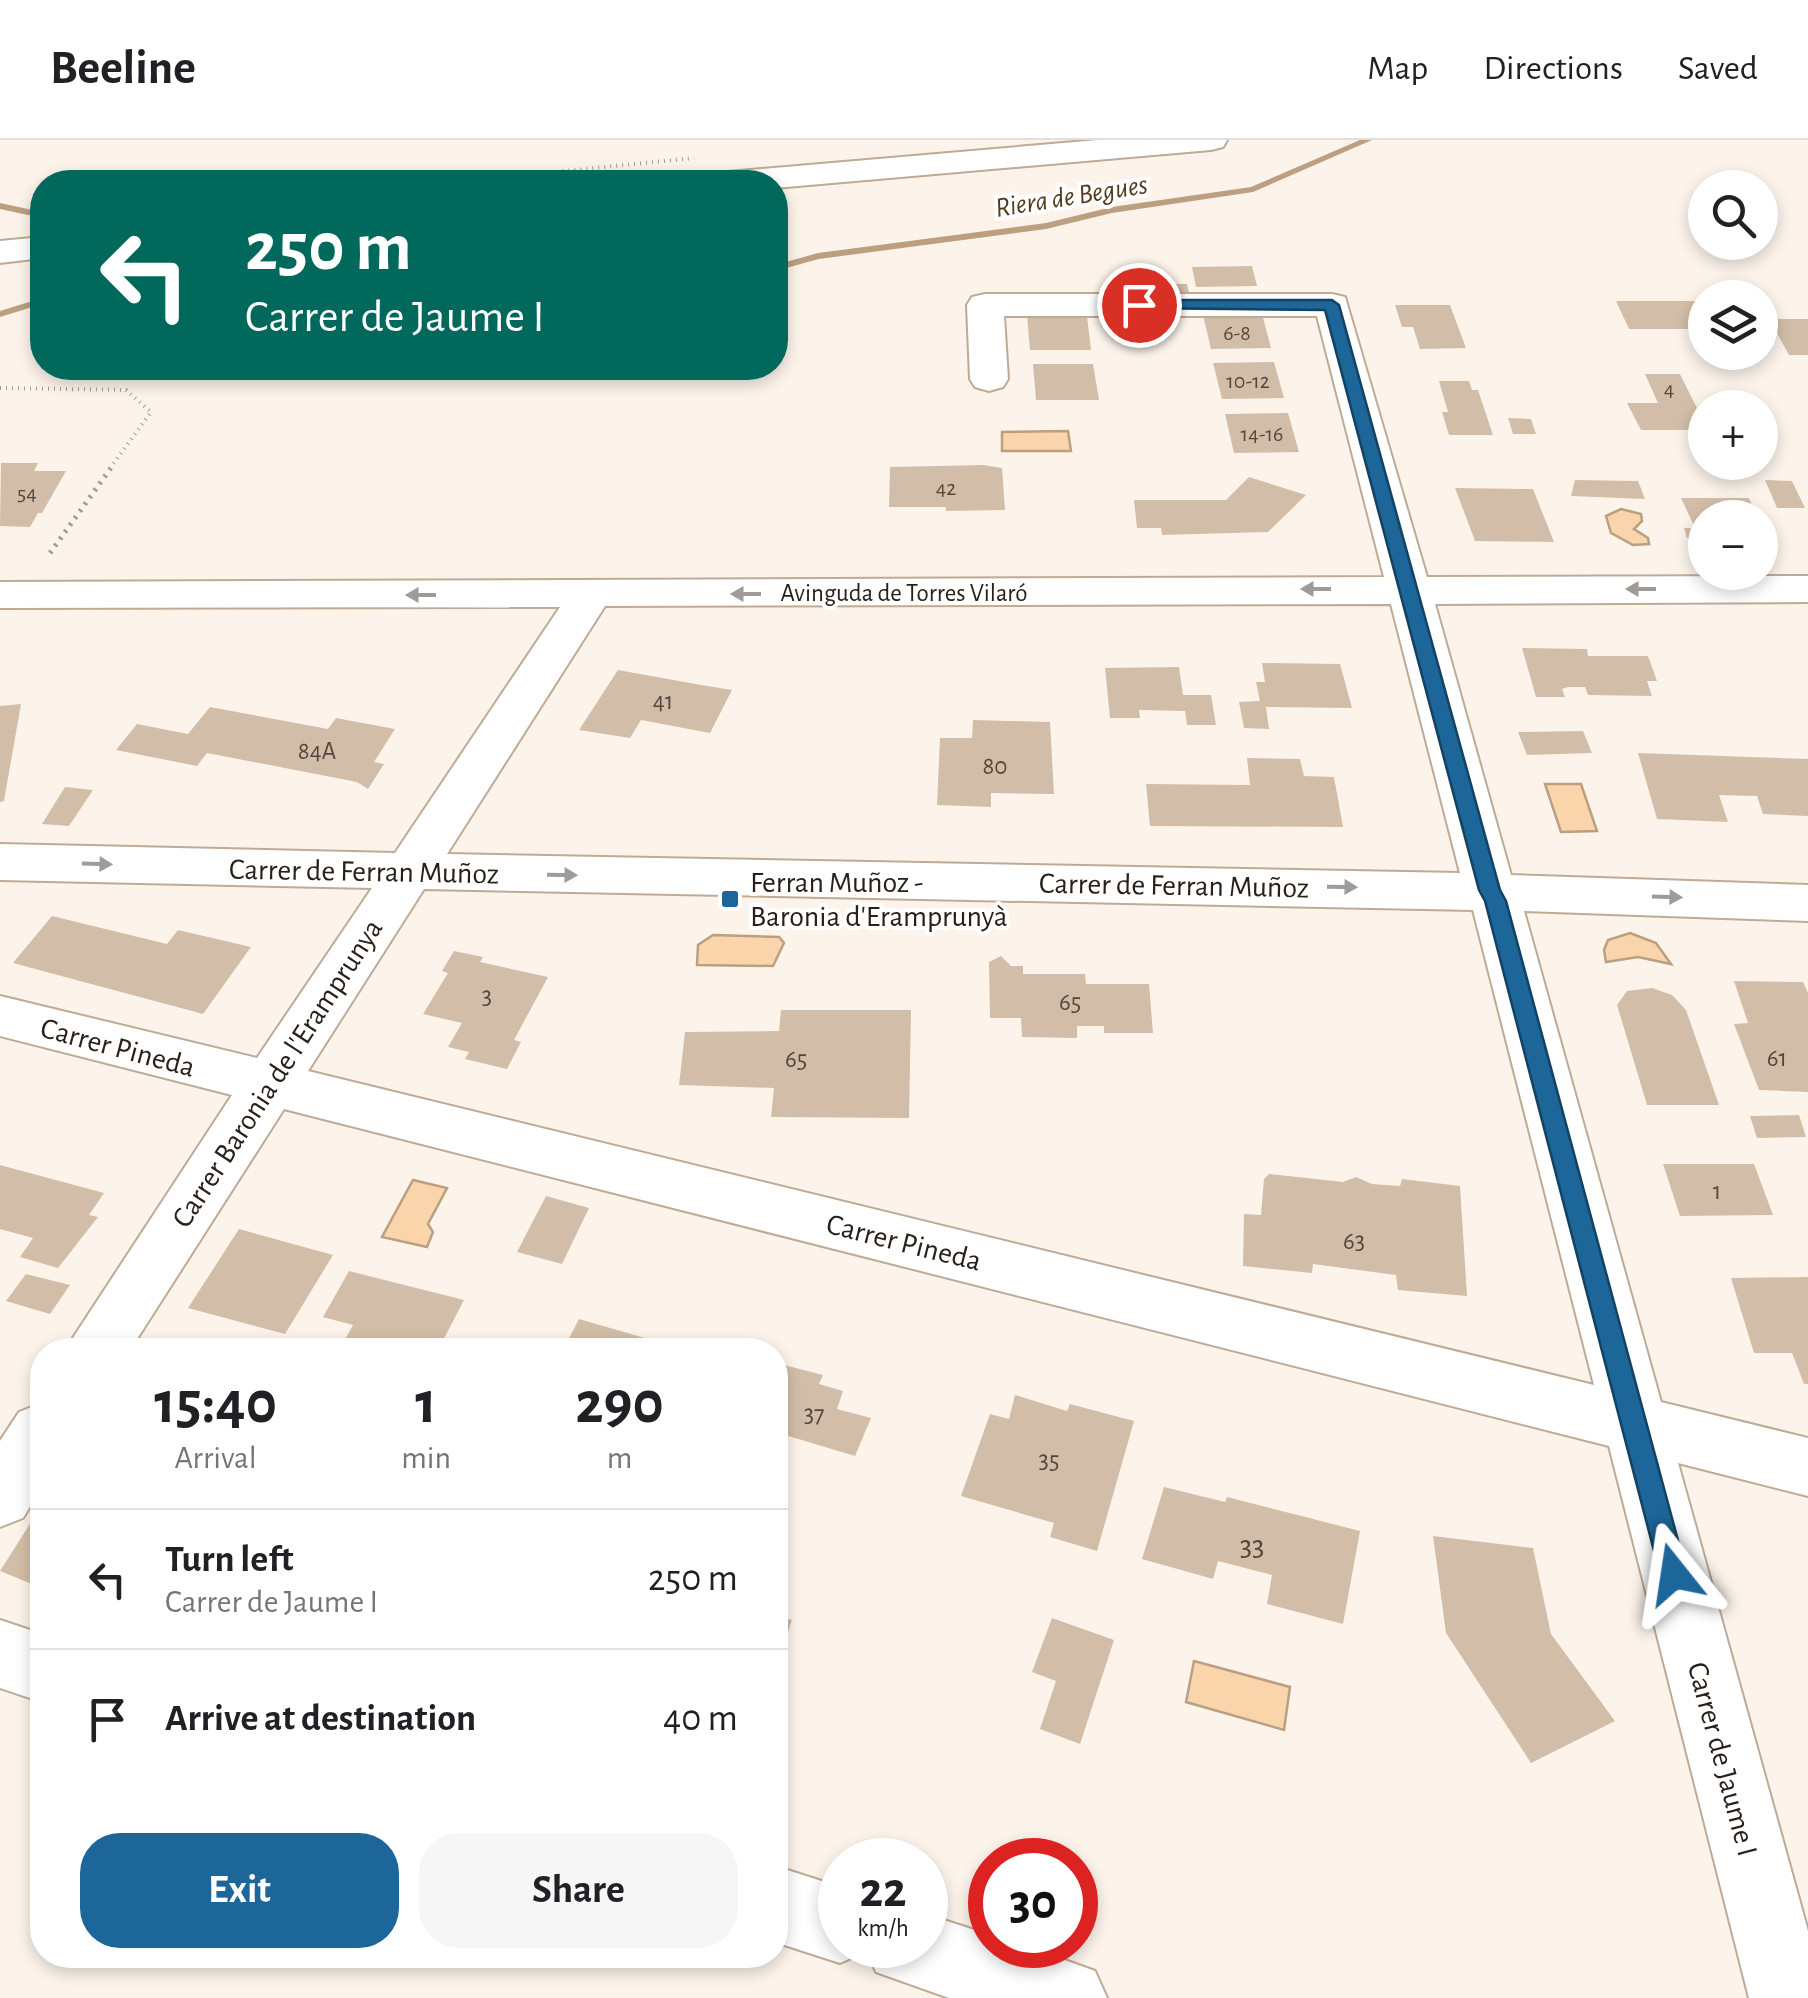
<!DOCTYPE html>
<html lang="en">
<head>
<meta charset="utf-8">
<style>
  :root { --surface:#fff; --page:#f6f6f6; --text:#202124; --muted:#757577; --line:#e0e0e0; --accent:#1d6699 }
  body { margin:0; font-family:"Alegreya Sans",sans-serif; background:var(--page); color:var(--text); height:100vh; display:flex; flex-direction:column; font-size:38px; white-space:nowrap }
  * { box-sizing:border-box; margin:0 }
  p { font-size:32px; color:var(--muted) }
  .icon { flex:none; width:55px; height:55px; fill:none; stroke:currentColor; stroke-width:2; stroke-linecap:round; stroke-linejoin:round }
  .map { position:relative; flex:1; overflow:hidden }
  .drawer { position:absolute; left:30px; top:1198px; width:758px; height:630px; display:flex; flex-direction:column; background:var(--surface); border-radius:40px; box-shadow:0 5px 15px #0003 }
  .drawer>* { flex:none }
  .top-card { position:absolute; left:30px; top:30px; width:758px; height:210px; border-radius:40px; box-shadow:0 5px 15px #0003; background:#00695c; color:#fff; overflow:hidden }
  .buttons { position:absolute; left:1688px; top:30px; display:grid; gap:20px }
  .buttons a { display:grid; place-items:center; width:90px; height:90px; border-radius:50%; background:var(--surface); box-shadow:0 5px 15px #0003; font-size:50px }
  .speed { position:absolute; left:818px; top:1698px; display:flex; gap:20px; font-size:50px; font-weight:700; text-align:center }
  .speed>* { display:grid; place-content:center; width:130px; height:130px; border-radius:50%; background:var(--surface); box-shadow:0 5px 15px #0003; line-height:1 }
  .speed small { font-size:25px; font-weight:400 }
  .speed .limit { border:15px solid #d22; background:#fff; color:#111 }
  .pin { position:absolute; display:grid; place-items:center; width:85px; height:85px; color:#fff; margin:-42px; border:5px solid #fff; border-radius:50%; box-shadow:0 2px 10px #0007 }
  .me { position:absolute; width:110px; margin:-55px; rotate:345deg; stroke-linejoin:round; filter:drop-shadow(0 0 8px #0008) }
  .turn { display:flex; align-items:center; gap:35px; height:210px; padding:0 50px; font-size:45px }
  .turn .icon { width:130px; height:130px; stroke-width:2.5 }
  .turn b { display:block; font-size:70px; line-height:85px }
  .eta { display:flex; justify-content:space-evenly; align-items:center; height:170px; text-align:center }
  .eta b { font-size:60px; font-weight:600; line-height:70px }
  .primary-button { display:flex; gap:20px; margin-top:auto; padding:20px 50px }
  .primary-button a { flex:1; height:115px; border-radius:40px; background:var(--accent); color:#fff; font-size:40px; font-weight:600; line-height:115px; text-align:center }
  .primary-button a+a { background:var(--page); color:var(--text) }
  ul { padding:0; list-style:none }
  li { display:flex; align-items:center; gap:30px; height:140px; padding:0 50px; border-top:2px solid var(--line) }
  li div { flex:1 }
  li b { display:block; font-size:38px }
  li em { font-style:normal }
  header { display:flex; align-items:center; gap:60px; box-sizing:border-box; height:140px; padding:0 50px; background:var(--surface); border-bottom:2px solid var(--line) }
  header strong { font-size:48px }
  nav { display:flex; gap:55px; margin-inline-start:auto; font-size:35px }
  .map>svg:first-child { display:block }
</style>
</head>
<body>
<header>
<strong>Beeline</strong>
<nav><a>Map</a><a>Directions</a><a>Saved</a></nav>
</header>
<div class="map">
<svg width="1808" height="1858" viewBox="0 0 1808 1858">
  <rect width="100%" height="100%" fill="#fcf4eb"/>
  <g fill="#fad5ac" stroke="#bb9f80" stroke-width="2.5">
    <polygon points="1068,291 1071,311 1002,311 1002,292"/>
    <polygon points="1621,369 1641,374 1642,381 1634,389 1648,398 1649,404 1633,405 1611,393 1606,376"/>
    <polygon points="1545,644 1581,644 1597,691 1561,692"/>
    <polygon points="1630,793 1656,803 1671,824 1638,817 1606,822 1604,810 1608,800"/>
    <polygon points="713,795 779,797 784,803 773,826 697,825 698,805"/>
    <polygon points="413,1040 447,1048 428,1084 433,1092 427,1107 382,1097"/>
    <polygon points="1194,1521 1290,1547 1284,1590 1186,1562"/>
  </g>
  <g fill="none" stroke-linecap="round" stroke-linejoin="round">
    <g fill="#bb9f80" fill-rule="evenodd">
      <polygon points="1360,0 1372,0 1253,52 1112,73 1046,89 819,119 775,131 775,125 818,113 1046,83 1112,67 1251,47"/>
      <polygon points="0,63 42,72 42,78 0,69"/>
      <polygon points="42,158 42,164 0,177 0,171"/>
    </g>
  </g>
  <g fill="#d2bea8">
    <polygon points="1252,126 1257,146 1196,147 1192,127"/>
    <polygon points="1154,144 1187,144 1190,157 1162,157"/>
    <polygon points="1616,161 1705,161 1705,189 1629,189"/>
    <polygon points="1395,165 1450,165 1466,208 1420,209 1413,187 1402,187"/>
    <polygon points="1262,174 1271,208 1211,209 1203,175"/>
    <polygon points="1027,176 1087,176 1091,210 1030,210"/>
    <polygon points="1769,179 1808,179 1808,215 1789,215"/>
    <polygon points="1274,222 1284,258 1222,259 1213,223"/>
    <polygon points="1033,224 1093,224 1099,260 1036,260"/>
    <polygon points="1645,234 1680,234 1698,270 1705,270 1705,290 1641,290 1627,263 1658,263"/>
    <polygon points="1439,241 1469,241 1472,250 1478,250 1493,295 1449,295 1442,272 1448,272"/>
    <polygon points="1288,273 1299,312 1234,313 1225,274"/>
    <polygon points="1508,278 1531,279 1536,294 1513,294"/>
    <polygon points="1,323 38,323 34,331 66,331 42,373 38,373 30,387 0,386"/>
    <polygon points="983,325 1002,328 1005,370 946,371 946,367 889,367 890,327"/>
    <polygon points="1249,337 1306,355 1268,392 1162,395 1161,388 1137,388 1134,360 1226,360"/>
    <polygon points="1575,340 1638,341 1645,359 1571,356"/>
    <polygon points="1765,340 1792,341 1805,368 1777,368"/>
    <polygon points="1455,348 1533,349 1554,402 1475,401"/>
    <polygon points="1681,358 1749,358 1758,378 1705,378 1705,398 1687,398 1684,388 1695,388"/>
    <polygon points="1522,508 1587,509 1588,516 1648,516 1657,541 1647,541 1652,556 1588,555 1585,547 1568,547 1562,549 1565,557 1536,557"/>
    <polygon points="1262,523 1340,524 1352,568 1266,567 1269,589 1244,588 1239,562 1260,561 1256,542 1265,542"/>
    <polygon points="1179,527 1183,555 1211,555 1216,585 1187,585 1185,571 1139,570 1140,578 1110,578 1105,528"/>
    <polygon points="618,530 701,545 732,550 710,593 641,580 630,598 579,590"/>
    <polygon points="21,564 4,661 0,662 0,566"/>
    <polygon points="210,567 328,589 336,578 395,589 374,622 384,624 368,649 357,642 207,613 197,626 116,610 137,584 188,594"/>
    <polygon points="973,580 1050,582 1054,654 991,653 991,667 937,665 940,598 972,598"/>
    <polygon points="1583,591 1592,613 1527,615 1518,592"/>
    <polygon points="1638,613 1808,619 1808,676 1763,674 1757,656 1719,655 1728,682 1657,679"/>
    <polygon points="1247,618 1300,619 1304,636 1334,637 1343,687 1150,686 1146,644 1250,645"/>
    <polygon points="65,647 93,650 69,686 42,684"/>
    <polygon points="52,776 167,804 178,790 251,807 203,874 13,823"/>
    <polygon points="454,811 483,817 480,822 548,837 514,900 521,902 507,929 465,919 469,912 448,907 462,883 423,874 448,833 442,831"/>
    <polygon points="1001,816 1011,826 1023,826 1023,834 1085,834 1086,844 1149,844 1153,893 1104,893 1104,886 1077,886 1077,898 1022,897 1021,878 990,878 989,822"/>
    <polygon points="1734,841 1803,842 1808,853 1808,952 1759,950 1734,884 1748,883"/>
    <polygon points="1652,848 1672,855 1686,870 1719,965 1647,965 1617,865 1627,851"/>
    <polygon points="781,870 911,870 909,978 771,977 774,948 679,945 685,892 779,891"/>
    <polygon points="1799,975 1806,997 1757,998 1750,976"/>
    <polygon points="1663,1024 1754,1024 1773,1075 1680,1076"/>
    <polygon points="0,1025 104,1053 89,1075 98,1077 58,1128 20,1117 33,1098 0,1089"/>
    <polygon points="1269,1034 1343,1042 1356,1037 1372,1044 1400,1046 1402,1039 1460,1046 1467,1156 1398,1150 1396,1135 1313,1124 1312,1133 1243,1126 1244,1074 1261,1075 1264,1039"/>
    <polygon points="546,1056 589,1068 562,1124 517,1112"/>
    <polygon points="239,1089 333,1115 285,1194 188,1168"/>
    <polygon points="349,1131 464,1160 438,1210 393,1203 389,1210 339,1210 353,1185 323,1177"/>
    <polygon points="26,1134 70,1145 50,1174 6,1161"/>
    <polygon points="1808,1137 1808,1244 1804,1244 1792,1213 1754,1213 1731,1138"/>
    <polygon points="579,1179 683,1209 683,1210 563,1210"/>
    <polygon points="784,1225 823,1235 819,1244 843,1251 837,1269 871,1278 855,1316 775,1292 775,1233 780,1235"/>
    <polygon points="1015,1255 1067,1271 1070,1264 1134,1281 1097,1411 1050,1397 1054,1383 961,1356 990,1274 1009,1279"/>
    <polygon points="1164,1347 1225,1362 1227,1357 1360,1391 1343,1484 1267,1464 1272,1435 1218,1421 1213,1439 1142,1419"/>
    <polygon points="42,1365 42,1442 39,1447 0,1431"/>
    <polygon points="1433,1396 1533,1408 1551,1494 1615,1581 1531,1623 1446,1493"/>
    <polygon points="775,1475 792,1480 776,1527 775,1527"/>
    <polygon points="1052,1478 1114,1500 1080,1604 1040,1589 1056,1541 1032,1532"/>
  </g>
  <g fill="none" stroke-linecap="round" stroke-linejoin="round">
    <defs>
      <g id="minor">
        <path d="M 985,154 L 1332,154 L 1345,157 L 1427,437 L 1808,436 L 1808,462 L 1435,464 L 1511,735 L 1808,745 L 1808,781 L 1524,771 L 1661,1262 L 1808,1298 L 1808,1356 L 1678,1323 L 1808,1791 L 1808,1858 L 1749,1858 L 1609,1306 L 284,969 L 130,1210 L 65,1210 L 232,955 L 0,896 L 0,856 L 257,918 L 372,748 L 0,740 L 0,704 L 395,713 L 560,467 L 0,468 L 0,442 L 1384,437 L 1317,176 L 1004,176 L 1008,239 L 1003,247 L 989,251 L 975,247 L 970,239 L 967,165 L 972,157 ZM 1391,464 L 1460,733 L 447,714 L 605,466 ZM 424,749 L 1473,770 L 1594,1245 L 308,931 Z"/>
        <polygon points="42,1263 42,1347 23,1378 0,1387 0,1301 19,1272"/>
        <polygon points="0,1480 42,1494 42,1562 0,1548"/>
        <polygon points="775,1726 840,1747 840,1805 925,1805 925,1774 990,1795 990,1805 1023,1805 1095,1831 1107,1858 949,1858 876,1832 867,1811 840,1823 775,1802"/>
      </g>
      <g id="major">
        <polygon points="1098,0 1227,0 1223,7 1211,10 775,48 775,42 710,42 715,35 727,32"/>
        <polygon points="42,97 42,118 0,123 0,101"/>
      </g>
    </defs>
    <use href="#minor" stroke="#bfab95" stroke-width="4"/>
    <use href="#major" stroke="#bfab95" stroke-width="4"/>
    <g stroke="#a49c93" stroke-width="4" stroke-dasharray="1 5" stroke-linecap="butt">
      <polyline points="455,42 694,18"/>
      <polyline points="0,248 126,250 151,272 111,327"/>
    </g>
    <polyline stroke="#a49c93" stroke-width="5" stroke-dasharray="2.5 6" stroke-linecap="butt" points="50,413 113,325"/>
    <use href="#minor" fill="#fff" fill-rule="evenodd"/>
    <use href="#major" fill="#fff" fill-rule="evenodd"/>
  </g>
  <defs><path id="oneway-solid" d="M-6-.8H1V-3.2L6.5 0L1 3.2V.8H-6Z" transform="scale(2.5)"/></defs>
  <g fill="#9f9b98">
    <use href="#oneway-solid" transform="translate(1316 449) rotate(180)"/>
    <use href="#oneway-solid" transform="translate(1641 449) rotate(-180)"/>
    <use href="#oneway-solid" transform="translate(746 454) rotate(180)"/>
    <use href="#oneway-solid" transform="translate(421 455) rotate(180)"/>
    <use href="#oneway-solid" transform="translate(97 724) rotate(2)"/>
    <use href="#oneway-solid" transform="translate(562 735) rotate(1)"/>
    <use href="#oneway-solid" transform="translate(1342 747) rotate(1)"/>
    <use href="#oneway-solid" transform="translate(1667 757) rotate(2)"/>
  </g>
  <polygon fill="#1d6699" stroke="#134263" stroke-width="2.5" points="1139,160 1332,160 1339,165 1500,750 1506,761 1687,1434 1683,1444 1674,1448 1664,1444 1660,1434 1485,761 1479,750 1325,170 1133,168 1133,162"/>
  <rect fill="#1d6699" stroke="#fff" stroke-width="4" x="720" y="749" width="20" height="20" rx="5"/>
  <g text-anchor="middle" stroke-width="8" stroke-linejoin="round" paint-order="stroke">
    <g font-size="22" fill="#53483d">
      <text x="1237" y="200">6-8</text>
      <text x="1248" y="248">10-12</text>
      <text x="1669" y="256">4</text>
      <text x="1262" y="301">14-16</text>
      <text x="946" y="355">42</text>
      <text x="27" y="360">54</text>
    </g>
    <g font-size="25" fill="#292119" stroke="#fff">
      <text x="904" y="461">Avinguda de Torres Vilaró</text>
    </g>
    <g font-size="25" fill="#53483d">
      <text x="663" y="569">41</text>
      <text x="317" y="619">84A</text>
      <text x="995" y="634">80</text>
      <text x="487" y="864">3</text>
      <text x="1070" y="870">65</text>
      <text x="1777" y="926">61</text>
      <text x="796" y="927">65</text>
      <text x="1717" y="1059">1</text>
      <text x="1354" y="1109">63</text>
      <text x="814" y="1282">37</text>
      <text x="1049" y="1328">35</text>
    </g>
    <g font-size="28" font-style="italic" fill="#533a1c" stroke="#fff">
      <text transform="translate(1071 55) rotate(-9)" y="10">Riera de Begues</text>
    </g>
    <g font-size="30" fill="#292119" stroke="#fff">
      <text transform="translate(364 731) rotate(1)" y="10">Carrer de Ferran Muñoz</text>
      <text transform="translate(1174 745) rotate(1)" y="10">Carrer de Ferran Muñoz</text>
      <text transform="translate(118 907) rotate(15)" y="10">Carrer Pineda</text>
      <text transform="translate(277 933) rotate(-57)" y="10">Carrer Baronia de l'Eramprunya</text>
      <text transform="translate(904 1102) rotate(14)" y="10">Carrer Pineda</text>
      <text transform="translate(1723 1619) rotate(75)" y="10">Carrer de Jaume I</text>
    </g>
    <g font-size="30" fill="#292119" stroke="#fff" text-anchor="start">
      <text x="750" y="752">Ferran Muñoz -<tspan x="750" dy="34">Baronia d'Eramprunyà</tspan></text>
    </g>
    <g font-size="30" fill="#53483d">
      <text x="1252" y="1415">33</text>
    </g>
  </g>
</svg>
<div class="buttons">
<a><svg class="icon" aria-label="search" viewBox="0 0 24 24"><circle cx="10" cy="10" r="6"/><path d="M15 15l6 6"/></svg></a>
<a><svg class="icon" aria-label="layers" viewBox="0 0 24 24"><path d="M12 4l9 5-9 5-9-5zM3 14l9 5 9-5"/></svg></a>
<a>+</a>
<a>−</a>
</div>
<div class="speed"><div>22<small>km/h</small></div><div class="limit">30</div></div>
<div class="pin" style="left:1139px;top:165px;background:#d93025"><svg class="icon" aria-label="arrive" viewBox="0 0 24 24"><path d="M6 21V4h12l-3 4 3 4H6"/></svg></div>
<svg class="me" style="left:1674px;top:1434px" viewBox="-20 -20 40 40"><path d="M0-17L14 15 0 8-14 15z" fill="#1d6699" stroke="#fff" stroke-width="4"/></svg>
<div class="top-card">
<div class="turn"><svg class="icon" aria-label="left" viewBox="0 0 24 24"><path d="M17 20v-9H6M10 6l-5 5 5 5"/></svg><div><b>250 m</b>Carrer de Jaume I</div></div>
</div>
<section class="drawer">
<div class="eta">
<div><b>15:40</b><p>Arrival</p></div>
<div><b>1</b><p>min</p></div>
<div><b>290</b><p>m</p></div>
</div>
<ul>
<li><svg class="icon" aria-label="left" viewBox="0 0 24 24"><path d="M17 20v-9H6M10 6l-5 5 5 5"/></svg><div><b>Turn left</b><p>Carrer de Jaume I</p></div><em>250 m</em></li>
<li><svg class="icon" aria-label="arrive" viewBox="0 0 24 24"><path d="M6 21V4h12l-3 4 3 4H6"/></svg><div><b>Arrive at destination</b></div><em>40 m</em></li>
</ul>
<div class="primary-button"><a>Exit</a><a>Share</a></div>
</section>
</div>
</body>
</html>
